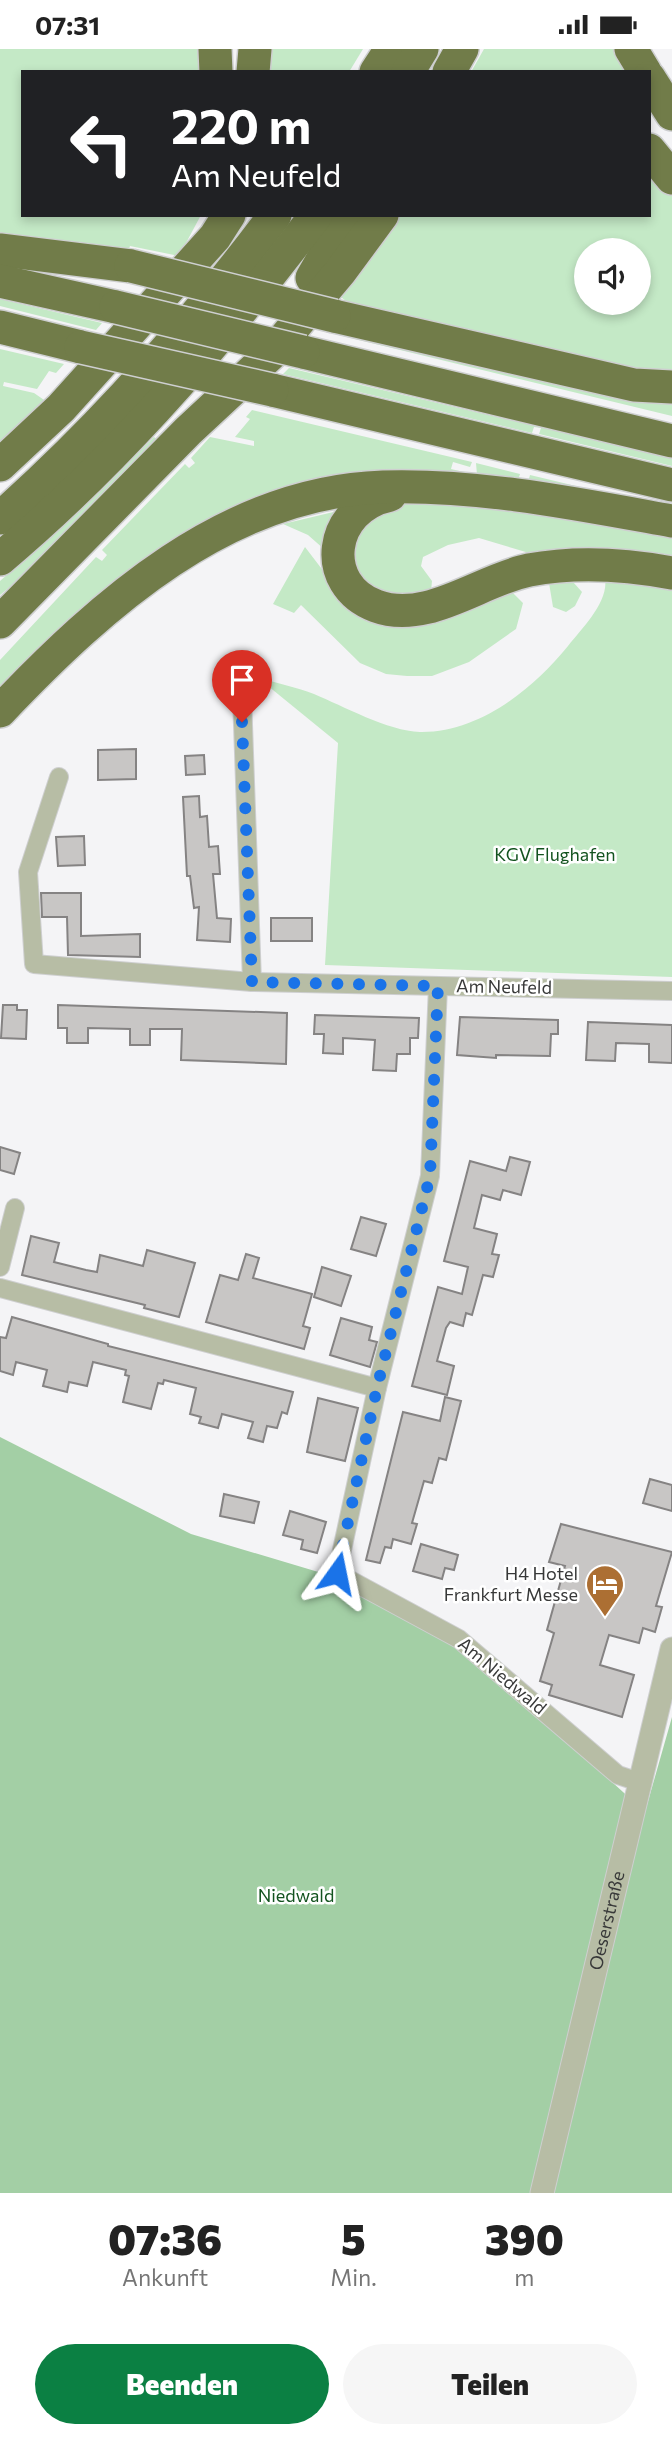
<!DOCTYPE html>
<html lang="de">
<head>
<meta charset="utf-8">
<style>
  :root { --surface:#fff; --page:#f6f6f6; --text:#222; --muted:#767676; --accent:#0b8043 }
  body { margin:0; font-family:Commissioner,sans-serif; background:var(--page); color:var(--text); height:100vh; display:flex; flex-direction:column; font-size:26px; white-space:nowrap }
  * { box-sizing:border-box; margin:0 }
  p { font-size:23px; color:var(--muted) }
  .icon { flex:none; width:38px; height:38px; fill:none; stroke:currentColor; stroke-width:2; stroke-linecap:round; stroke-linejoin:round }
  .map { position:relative; height:2144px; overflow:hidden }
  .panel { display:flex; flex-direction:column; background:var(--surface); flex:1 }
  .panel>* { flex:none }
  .hud { position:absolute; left:21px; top:21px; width:630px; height:147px; border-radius:0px; box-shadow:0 4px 10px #0003; background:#202124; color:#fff; overflow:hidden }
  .controls { position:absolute; left:574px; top:189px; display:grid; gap:14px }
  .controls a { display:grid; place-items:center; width:77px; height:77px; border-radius:50%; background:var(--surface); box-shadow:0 4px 10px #0003; font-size:35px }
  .pin { position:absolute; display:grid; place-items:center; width:60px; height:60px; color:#fff; margin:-72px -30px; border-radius:50% 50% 50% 0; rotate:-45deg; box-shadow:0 0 7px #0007 }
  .pin .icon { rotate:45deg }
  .me { position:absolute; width:77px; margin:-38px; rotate:12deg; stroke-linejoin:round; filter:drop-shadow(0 0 5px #0008) }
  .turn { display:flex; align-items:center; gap:24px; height:147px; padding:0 35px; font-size:32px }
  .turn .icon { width:91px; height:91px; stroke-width:2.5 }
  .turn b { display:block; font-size:49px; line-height:60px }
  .eta { display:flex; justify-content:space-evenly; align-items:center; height:119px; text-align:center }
  .eta b { font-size:42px; font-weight:800; line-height:49px }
  .action { display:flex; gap:14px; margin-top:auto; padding:14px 35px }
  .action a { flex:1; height:80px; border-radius:42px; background:var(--accent); color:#fff; font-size:28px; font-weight:800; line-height:80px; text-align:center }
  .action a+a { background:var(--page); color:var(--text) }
  .status { display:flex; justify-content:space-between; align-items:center; height:49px; padding:0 35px; background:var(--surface); direction:ltr }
  .status svg { height:19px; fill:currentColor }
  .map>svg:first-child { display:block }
</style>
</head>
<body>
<div class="status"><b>07:31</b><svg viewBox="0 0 49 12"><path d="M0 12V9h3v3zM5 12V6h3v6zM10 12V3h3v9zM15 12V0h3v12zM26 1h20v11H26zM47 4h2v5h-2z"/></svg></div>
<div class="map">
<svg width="672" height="2144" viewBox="0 0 672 2144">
  <rect width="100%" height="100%" fill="#f4f4f6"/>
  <g fill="#c4e9c6" fill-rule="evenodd">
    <polygon points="0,0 206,0 207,23 23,23 23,166 201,166 179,207 130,197 128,202 103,197 0,192"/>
    <polygon points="265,0 363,0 349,23 260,23"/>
    <polygon points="484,0 621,0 636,23 471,23"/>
    <path d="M 649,113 L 672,142 L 672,328 L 376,262 L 346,252 L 333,242 L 390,166 L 649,166 ZM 586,201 L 639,201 L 639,254 L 586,254 Z"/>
    <polygon points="0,250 102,274 96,281 0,257"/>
    <polygon points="328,274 672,348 672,367 322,282"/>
    <polygon points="0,300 64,315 56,324 49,322 37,340 4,333 3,337 34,344 47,353 0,398"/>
    <polygon points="289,319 672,409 672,417 539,385 541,379 534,378 532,384 283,325"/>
    <polygon points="252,361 472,413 470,418 453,413 451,420 477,426 476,414 520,425 518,431 528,433 530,426 672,460 276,452 0,652 0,611 96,508 102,512 107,506 102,501 185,415 189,419 195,414 191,409 210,388 254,397 254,392 235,388 250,370 246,368"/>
    <polygon points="154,388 159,392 27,524 0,546 0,532 73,468"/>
    <polygon points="388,454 474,455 672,485 672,516 546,509 479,489 448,496 423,508 421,517 432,532 431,542 403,553 357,529 349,494"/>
    <polygon points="346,460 333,508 308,486 283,475"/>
    <polygon points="305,498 344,549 511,542 523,554 516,580 469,613 432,627 407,627 386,625 360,614 301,556 294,564 273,555"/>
    <polygon points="564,529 573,533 582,543 575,557 566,563 553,558 549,534"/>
    <path d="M 605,529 L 672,530 L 672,928 L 325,916 L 338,694 L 257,628 C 276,634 296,638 314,645 C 343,657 388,682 420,683 C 479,684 533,640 568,597 C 582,579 609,553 605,529 Z"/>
  </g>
  <polygon fill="#a3cfa5" points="0,1388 191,1485 335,1528 459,1594 645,1763 672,1668 672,2144 0,2144"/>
  <g fill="#c8c6c5" stroke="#858383" stroke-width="2">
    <polygon points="136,700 136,730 98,731 98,701"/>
    <polygon points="204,706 205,725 186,726 185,707"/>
    <polygon points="199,747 200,768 207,767 209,798 218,797 220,825 213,825 217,869 231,870 230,893 197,891 199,858 194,859 190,827 187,827 183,748"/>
    <polygon points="84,787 85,816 58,817 56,788"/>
    <polygon points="41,844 81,844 81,887 140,885 140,908 68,906 67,868 42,868"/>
    <rect x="271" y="869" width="41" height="23"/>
    <polygon points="3,956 17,956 17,961 27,961 26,990 1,989"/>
    <polygon points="58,956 287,964 286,1015 181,1011 182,980 150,980 150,996 130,996 130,980 88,979 88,994 67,994 67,979 58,979"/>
    <polygon points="315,966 419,969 418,989 410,989 410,1005 397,1005 396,1022 373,1021 375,991 343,989 343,1005 323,1004 324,985 314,985"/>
    <polygon points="460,968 558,971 558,985 551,985 550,1007 496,1006 496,1009 457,1006"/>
    <polygon points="588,973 672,976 672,1014 649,1013 649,995 616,994 615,1012 586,1011"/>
    <polygon points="0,1098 20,1104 14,1125 0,1121"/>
    <polygon points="510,1108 530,1113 521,1146 503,1141 500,1151 482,1146 474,1179 497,1185 492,1205 499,1206 493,1228 483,1226 472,1266 466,1264 463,1277 450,1273 446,1279 437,1312 454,1317 447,1346 412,1337 438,1238 462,1245 468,1218 444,1212 470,1112 506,1122"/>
    <polygon points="361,1168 386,1175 376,1207 351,1200"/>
    <polygon points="31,1187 59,1194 54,1213 86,1221 97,1223 100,1206 143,1217 147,1201 195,1214 179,1268 144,1259 145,1256 22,1226"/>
    <polygon points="246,1205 259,1209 253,1229 312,1245 303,1277 310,1279 304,1300 206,1273 220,1226 238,1231"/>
    <polygon points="322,1218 351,1227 341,1257 314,1248"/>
    <polygon points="12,1268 108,1295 108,1297 293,1343 287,1365 282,1363 277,1379 267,1377 263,1393 248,1389 253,1373 222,1365 218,1379 199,1374 201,1368 190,1365 196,1339 164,1331 163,1335 158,1334 151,1360 123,1353 129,1327 125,1326 126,1321 93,1313 87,1337 69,1333 67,1343 43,1337 47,1321 16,1313 13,1326 0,1322 0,1288 6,1289"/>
    <polygon points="341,1269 372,1278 369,1291 377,1293 370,1318 330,1306"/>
    <polygon points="445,1348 461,1352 446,1411 439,1409 432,1434 424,1432 412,1474 417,1475 411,1495 393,1490 391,1499 385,1498 380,1514 366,1511 403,1363 440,1372"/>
    <polygon points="318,1349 358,1359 345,1412 307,1403"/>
    <polygon points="650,1430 672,1436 672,1462 643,1454"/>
    <polygon points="224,1445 259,1453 254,1474 220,1467"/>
    <polygon points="290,1462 326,1473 317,1504 301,1500 303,1491 283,1486"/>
    <polygon points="561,1475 672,1503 656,1557 662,1558 655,1583 643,1579 639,1594 609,1586 600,1616 634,1626 622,1668 549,1646 552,1636 540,1632 554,1584 547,1581 565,1517 549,1513"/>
    <polygon points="421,1495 458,1506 454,1521 445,1519 442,1530 413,1522"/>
  </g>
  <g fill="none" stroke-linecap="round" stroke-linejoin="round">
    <defs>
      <g id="minor">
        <polyline points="242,647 252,933"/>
        <polyline points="59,728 28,823 34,915 252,933 672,942"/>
        <polyline points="438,937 430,1127 377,1339 337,1524 459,1590 618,1726 639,1733"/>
        <polyline points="0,1218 15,1159"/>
        <polyline points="0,1239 377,1339"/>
      </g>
      <g id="tertiary">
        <path id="s1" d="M 542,2144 L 672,1600"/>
      </g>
      <g id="motorway">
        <polyline points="215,0 216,23"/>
        <polyline points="631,0 645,23"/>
        <polyline points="253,23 255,0"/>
        <polyline points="376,23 391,0"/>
        <polyline points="408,23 422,0"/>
        <polyline points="449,23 462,0"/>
        <polyline points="649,29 672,65"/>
        <polyline points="649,101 672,129"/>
        <polyline points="0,201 131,217"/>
        <polyline points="312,229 348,166"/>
        <polyline points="0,232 116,258"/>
        <polyline points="334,267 634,336 672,338"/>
        <polyline points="0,278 81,298"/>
        <polyline points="303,303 672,392"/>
        <polyline points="272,341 672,436"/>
        <polyline points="0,416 61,359 215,188 229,166"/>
        <path d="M 390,446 C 328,459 319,536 376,557 C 427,576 480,531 529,521 C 577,512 624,515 672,524"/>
        <path d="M 0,469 C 103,378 193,275 275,166"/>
        <path d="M 0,510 C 119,410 223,289 316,166"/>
        <polyline points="0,573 188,382 272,304 340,223 382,166"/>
        <path d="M 0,662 C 102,555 226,443 383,438 C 479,435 578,455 672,472"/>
      </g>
    </defs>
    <use href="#minor" stroke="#cecfd0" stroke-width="20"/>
    <use href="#tertiary" stroke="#cecfd0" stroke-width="25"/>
    <use href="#motorway" stroke="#cecfd0" stroke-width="36"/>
    <use href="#minor" stroke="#b7bda5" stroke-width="18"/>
    <use href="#tertiary" stroke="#b7bda5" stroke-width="23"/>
    <use href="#motorway" stroke="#717c49" stroke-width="33"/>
    <defs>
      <g id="motorway-bridge">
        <polyline points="131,217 334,267"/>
        <polyline points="116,258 303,303"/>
        <polyline points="81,298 272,341"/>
      </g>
    </defs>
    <use href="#motorway-bridge" stroke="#cecfd0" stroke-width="36" stroke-linecap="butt"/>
    <use href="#motorway-bridge" stroke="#717c49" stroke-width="33"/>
  </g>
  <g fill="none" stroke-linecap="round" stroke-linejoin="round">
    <polyline stroke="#1a73e8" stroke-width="12" stroke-dasharray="0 21.6" points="242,673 252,933 438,937 430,1127 377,1339 337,1524"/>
  </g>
  <defs>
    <symbol id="hotel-pin" viewBox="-11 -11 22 30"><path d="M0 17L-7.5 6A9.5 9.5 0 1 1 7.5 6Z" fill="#ac6f33" stroke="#fff"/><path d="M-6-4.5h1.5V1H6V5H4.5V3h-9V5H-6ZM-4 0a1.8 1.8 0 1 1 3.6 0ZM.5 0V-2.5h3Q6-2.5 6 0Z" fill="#fff"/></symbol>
  </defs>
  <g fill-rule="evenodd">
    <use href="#hotel-pin" x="583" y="1513" width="44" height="60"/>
  </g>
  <g text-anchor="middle" stroke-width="5" stroke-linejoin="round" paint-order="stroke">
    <g font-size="18" fill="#13531f" stroke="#fff">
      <text x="555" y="812">KGV Flughafen</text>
      <text x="296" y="1853">Niedwald</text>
    </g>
    <g font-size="18" fill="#383939" stroke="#fff">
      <text transform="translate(504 938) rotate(1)" y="6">Am Neufeld</text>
      <text transform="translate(502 1627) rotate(40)" y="6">Am Niedwald</text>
      <text dy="6" stroke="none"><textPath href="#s1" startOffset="280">Oeserstraße</textPath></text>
    </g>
    <g font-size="18" fill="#383939" stroke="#fff" text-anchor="end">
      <text x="578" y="1531">H4 Hotel<tspan x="578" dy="21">Frankfurt Messe</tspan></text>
    </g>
  </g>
</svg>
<div class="controls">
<a><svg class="icon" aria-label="sound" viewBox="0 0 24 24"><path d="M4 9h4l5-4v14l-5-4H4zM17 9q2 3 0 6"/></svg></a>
</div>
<div class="pin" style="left:242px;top:673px;background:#d93025"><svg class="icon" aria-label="arrive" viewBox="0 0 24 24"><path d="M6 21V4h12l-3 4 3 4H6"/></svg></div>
<svg class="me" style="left:337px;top:1524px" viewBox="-20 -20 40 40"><path d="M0-17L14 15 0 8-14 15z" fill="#1a73e8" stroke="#fff" stroke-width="4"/></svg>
<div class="hud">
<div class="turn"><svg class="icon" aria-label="left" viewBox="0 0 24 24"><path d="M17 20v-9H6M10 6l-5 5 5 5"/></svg><div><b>220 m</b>Am Neufeld</div></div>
</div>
</div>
<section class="panel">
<div class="eta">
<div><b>07:36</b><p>Ankunft</p></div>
<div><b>5</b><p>Min.</p></div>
<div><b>390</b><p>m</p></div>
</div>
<div class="action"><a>Beenden</a><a>Teilen</a></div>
</section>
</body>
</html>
